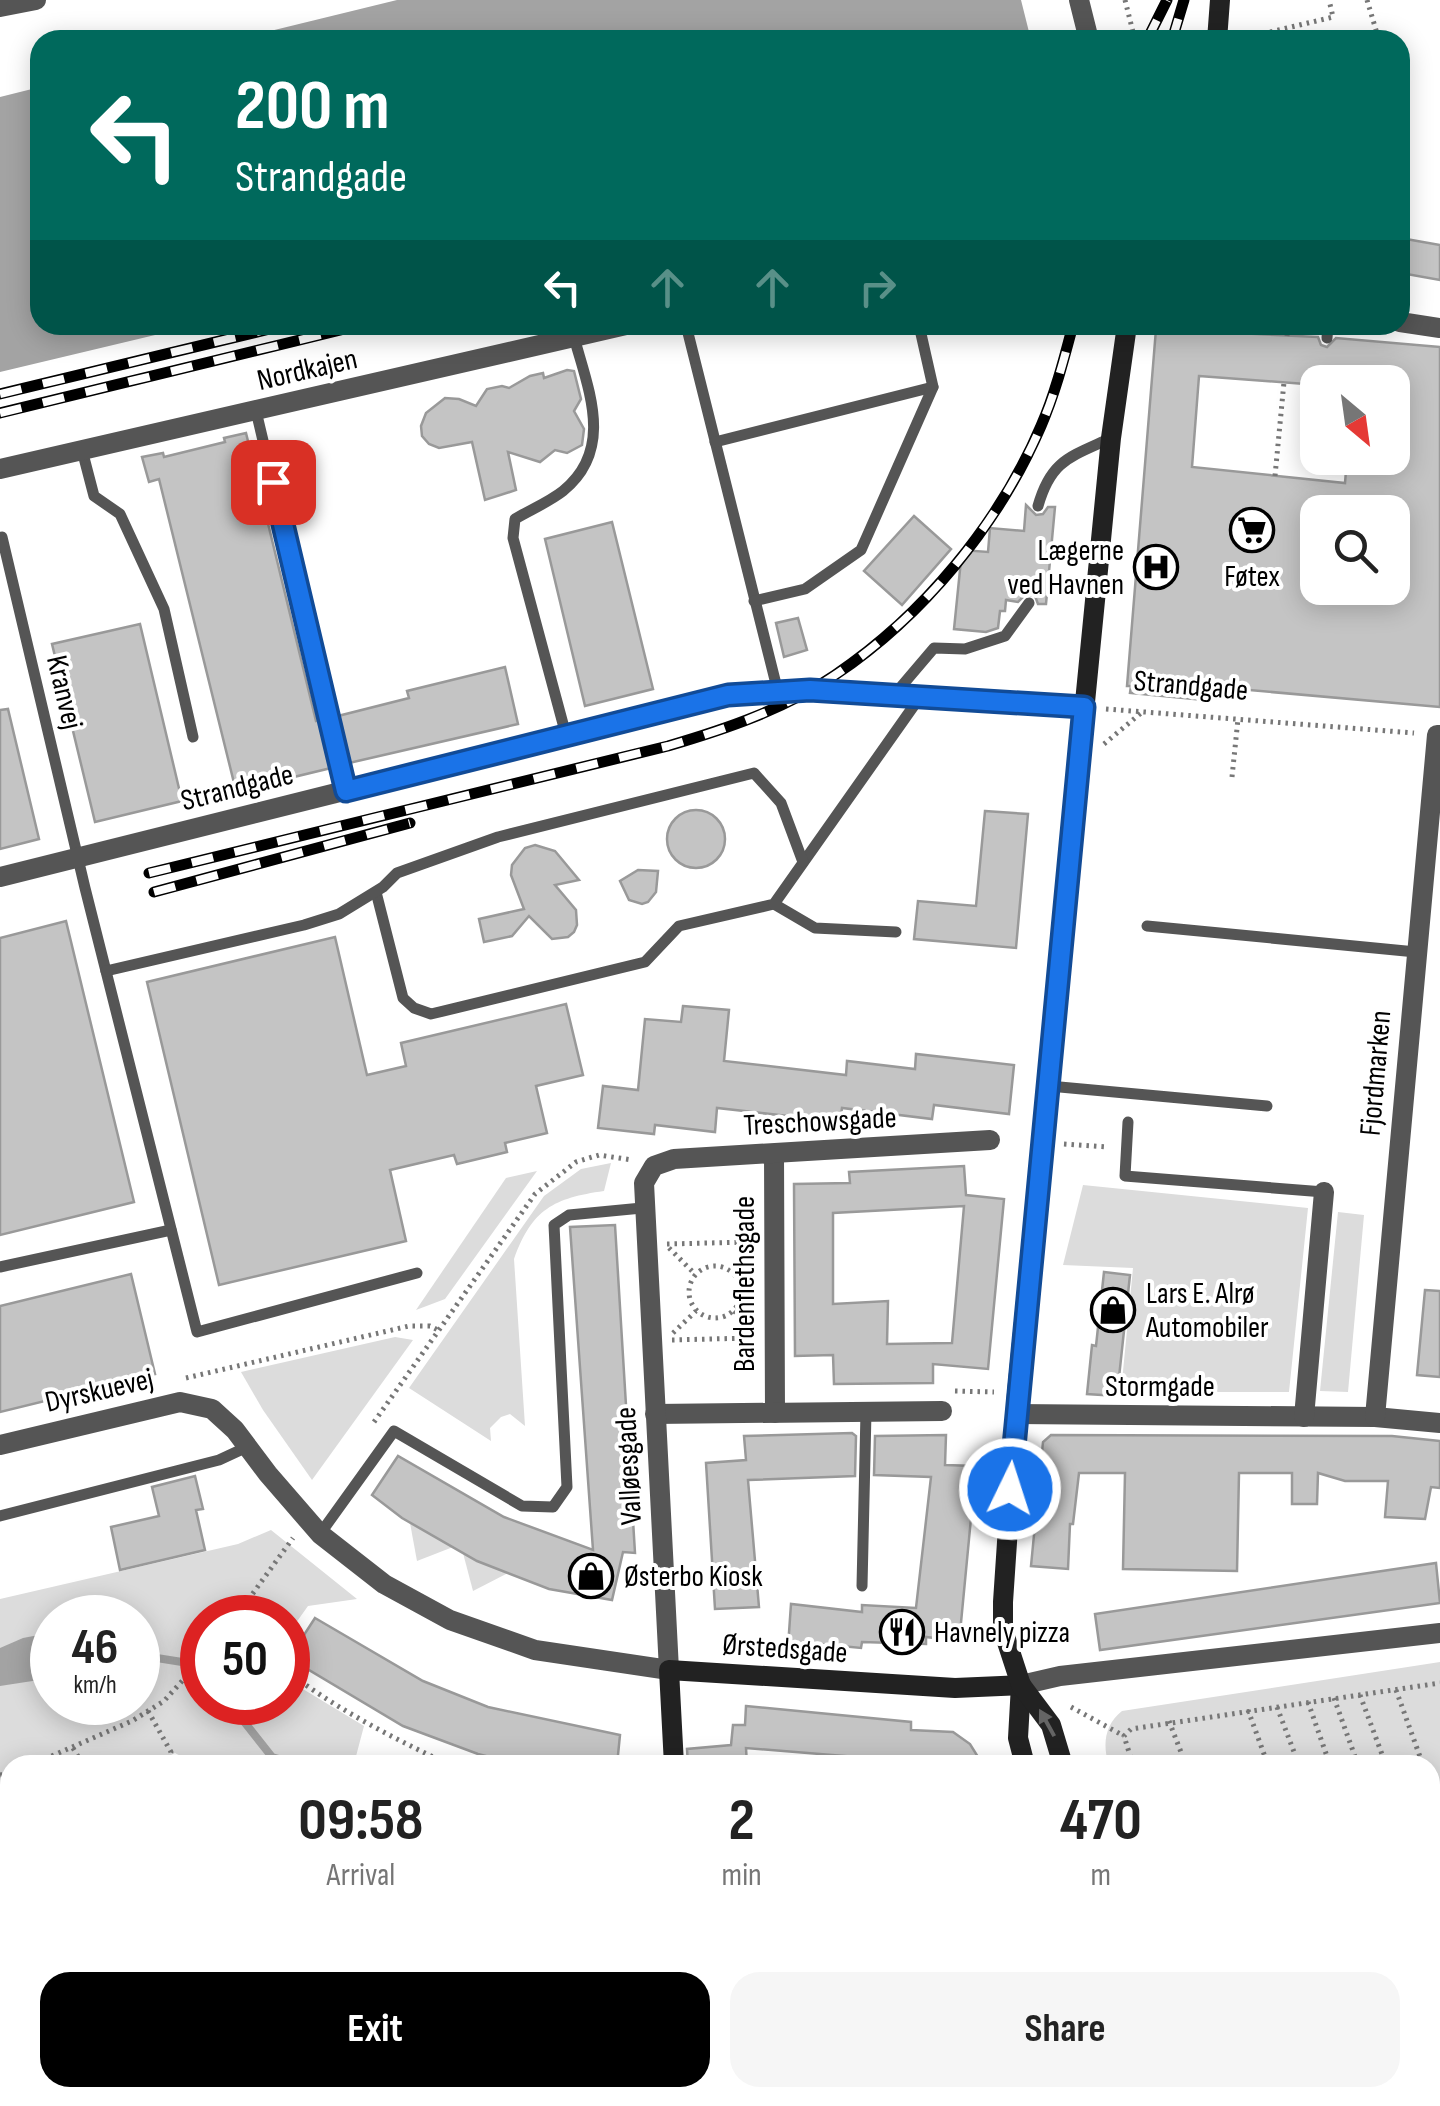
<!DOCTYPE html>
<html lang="en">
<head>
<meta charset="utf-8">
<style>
  :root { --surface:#fff; --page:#f6f6f6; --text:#222; --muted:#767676; --accent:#000 }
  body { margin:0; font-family:"Sofia Sans Condensed",sans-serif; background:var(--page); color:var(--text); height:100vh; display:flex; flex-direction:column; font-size:38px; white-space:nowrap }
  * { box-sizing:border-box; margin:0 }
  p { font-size:32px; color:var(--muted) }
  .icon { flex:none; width:55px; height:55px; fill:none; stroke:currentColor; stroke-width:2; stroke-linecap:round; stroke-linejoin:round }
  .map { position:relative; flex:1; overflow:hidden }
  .sheet { position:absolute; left:0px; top:1755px; width:1440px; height:352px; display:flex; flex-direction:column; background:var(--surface); border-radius:30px 30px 0 0; box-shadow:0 5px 25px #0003 }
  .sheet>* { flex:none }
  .guide { position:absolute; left:30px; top:30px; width:1380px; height:305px; border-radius:30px; box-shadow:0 5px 25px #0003; background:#00695c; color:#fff; overflow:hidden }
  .needle { width:65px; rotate:151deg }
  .controls { position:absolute; left:1300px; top:365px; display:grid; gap:20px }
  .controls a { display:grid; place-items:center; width:110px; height:110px; border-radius:20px; background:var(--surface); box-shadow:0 5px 25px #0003; font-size:50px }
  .speed { position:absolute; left:30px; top:1595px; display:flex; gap:20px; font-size:50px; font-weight:700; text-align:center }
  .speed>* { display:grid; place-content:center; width:130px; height:130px; border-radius:50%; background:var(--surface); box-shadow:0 5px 25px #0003; line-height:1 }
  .speed small { font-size:25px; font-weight:400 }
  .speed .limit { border:15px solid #d22; background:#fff; color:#111 }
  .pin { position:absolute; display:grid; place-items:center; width:85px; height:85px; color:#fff; margin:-42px; border-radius:20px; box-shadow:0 5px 15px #0006 }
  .me { position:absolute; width:110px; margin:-55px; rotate:4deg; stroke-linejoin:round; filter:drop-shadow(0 0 8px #0008) }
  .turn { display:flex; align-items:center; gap:35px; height:210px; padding:0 40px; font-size:45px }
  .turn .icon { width:130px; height:130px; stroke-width:2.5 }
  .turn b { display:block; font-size:70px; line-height:85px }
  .lanes { display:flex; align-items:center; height:95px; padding:0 40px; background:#0003; justify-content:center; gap:50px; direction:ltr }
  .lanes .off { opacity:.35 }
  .eta { display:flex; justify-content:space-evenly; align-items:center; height:170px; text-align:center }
  .eta b { font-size:60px; font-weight:700; line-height:70px }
  .action { display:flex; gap:20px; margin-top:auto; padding:20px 40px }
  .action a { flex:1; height:115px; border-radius:30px; background:var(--accent); color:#fff; font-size:40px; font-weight:700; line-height:115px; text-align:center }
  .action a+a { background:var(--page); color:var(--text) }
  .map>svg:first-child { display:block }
</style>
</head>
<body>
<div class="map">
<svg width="1440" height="2106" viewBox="0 0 1440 2106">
  <rect width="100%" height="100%" fill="#fff"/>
  <g fill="#dcdcdc" fill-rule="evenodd">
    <path d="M 611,1163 L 604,1191 C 554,1198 532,1209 514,1259 L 525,1426 L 510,1414 L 501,1417 L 490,1428 L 491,1441 L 409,1388 L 544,1196 L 581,1169 Z"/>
    <polygon points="537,1171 445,1299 416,1310 506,1178"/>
    <polygon points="1083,1185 1308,1208 1289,1392 1121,1392 1133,1268 1063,1265"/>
    <polygon points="1338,1212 1364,1215 1348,1392 1320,1391"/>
    <polygon points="395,1337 413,1340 312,1480 263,1410 241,1372"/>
    <polygon points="410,1523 453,1547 417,1561"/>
    <path d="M 271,1530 L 357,1599 L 308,1606 L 288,1634 L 288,1618 L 202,1618 L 202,1702 L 288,1702 L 288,1680 L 364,1726 L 355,1760 L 366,1765 L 197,1765 L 175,1753 L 151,1765 L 10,1765 L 10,1854 L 0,1848 L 0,1599 L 238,1544 ZM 52,1618 L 138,1618 L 138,1702 L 52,1702 Z"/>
    <polygon points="463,1553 508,1573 473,1591"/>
    <path d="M 1440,1662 L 1440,2106 L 1196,2106 L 1193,2098 L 1430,2098 L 1430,1765 L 1109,1765 C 1102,1745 1105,1724 1122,1711 Z"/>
  </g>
  <g fill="#a3a3a3">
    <polygon points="397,0 1021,0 1031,40 233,40"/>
    <polygon points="40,87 40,325 197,325 0,372 0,97"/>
    <polygon points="44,1634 52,1635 52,1678 0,1686 0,1648 23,1638"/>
  </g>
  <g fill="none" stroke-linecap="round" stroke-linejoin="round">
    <g stroke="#a3a3a3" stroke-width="8">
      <polyline points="138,1655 182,1662 202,1673"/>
      <polyline points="234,1702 242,1719 272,1757 299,1765"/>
    </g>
  </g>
  <g fill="#c4c4c4" stroke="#999" stroke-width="2.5" fill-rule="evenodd">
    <polygon points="1406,239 1440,245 1440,280 1401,273"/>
    <path d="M 1156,329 L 1318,337 L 1321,345 L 1327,347 L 1336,338 L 1440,347 L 1440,707 L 1204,686 L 1203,700 L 1130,693 L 1131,686 L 1127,686 ZM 1199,376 L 1318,385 L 1392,382 L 1392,458 L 1347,458 L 1345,483 L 1192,467 ZM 1318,512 L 1392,512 L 1392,588 L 1318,588 Z"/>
    <polygon points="567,370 574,371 581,399 574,411 584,429 582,445 567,453 555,450 540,462 508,452 516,490 485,500 472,442 439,448 429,444 422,436 421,426 426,413 445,398 459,399 476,406 487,389 502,386 509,388 530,376 543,373 544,378"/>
    <polygon points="246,433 316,721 320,720 331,768 236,791 159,479 149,482 142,457 163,453 164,457 225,442 224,438"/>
    <polygon points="1026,505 1036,515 1043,514 1048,507 1055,507 1046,604 1038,604 1035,596 1026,594 1018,602 1006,600 1005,611 1000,611 998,628 986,632 954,629 962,550 988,552 990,528 1024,531"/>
    <polygon points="914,516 951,549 902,605 864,571"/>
    <polygon points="612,522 653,689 585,706 545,539"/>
    <polygon points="798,618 807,650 784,657 776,623"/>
    <polygon points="140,624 182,801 95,822 52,644"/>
    <polygon points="505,667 518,724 349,763 338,716 409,698 407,691"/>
    <polygon points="8,709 39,839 0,849 0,710"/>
    <circle cx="696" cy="839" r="29"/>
    <polygon points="985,811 1028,814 1016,948 914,939 918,901 976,906"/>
    <polygon points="535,845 555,851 579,880 555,885 576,910 577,925 574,932 568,937 552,939 529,916 512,936 484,942 479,919 524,909 511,875 512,865 525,848"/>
    <polygon points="638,870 658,871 656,892 648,902 642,904 629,900 620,881"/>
    <polygon points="66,921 134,1202 0,1235 0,938"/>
    <polygon points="335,937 367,1075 406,1066 401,1043 566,1004 583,1075 536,1086 547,1133 505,1143 507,1152 457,1164 454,1155 390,1170 406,1241 219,1285 147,982"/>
    <polygon points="683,1006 729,1010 724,1061 846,1075 847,1061 915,1069 916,1054 1014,1065 1009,1114 934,1105 932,1119 842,1108 840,1122 717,1108 715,1132 655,1125 654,1134 598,1128 603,1086 638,1090 645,1019 681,1022"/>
    <path d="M 964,1166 L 966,1195 L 1004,1199 L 988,1369 L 933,1364 L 933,1383 L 834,1384 L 833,1355 L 795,1356 L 794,1184 L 850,1183 L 849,1172 ZM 964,1206 L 952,1343 L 887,1344 L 888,1301 L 833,1304 L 833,1213 Z"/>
    <polygon points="615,1225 635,1553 623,1552 612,1600 549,1589 477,1561 402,1518 372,1495 398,1456 504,1517 593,1550 570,1227"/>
    <polygon points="1104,1272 1130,1275 1117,1396 1087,1394 1092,1345 1096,1346"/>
    <polygon points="131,1274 155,1374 0,1412 0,1306"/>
    <polygon points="1425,1290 1440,1291 1440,1377 1417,1375"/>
    <polygon points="852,1433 856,1436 855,1476 748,1480 759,1607 715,1609 706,1463 746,1460 744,1436"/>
    <polygon points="946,1435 945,1465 976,1466 960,1633 944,1633 943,1639 926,1637 926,1644 862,1642 861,1648 809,1643 809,1649 788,1647 791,1604 862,1612 862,1605 916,1608 931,1477 874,1475 875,1436"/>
    <polygon points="1051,1435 1392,1436 1440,1441 1440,1488 1431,1487 1425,1519 1385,1517 1388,1481 1345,1481 1318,1473 1317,1504 1292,1504 1292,1473 1239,1473 1237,1571 1123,1569 1125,1473 1079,1473 1073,1524 1070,1524 1068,1569 1031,1566 1043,1442"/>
    <polygon points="195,1476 203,1509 196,1510 205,1550 120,1570 111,1527 159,1516 152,1487"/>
    <polygon points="1436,1563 1440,1603 1100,1650 1095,1614"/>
    <polygon points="315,1618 423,1681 488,1707 620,1735 617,1765 520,1765 478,1754 403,1726 289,1658"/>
    <polygon points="746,1706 911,1722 911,1730 953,1732 970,1744 983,1765 921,1765 917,1762 746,1748 747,1765 688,1765 687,1749 731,1745 733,1725 745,1725"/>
  </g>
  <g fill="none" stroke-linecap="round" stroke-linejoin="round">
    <g stroke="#777" stroke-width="5" stroke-dasharray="2.5 5" stroke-linecap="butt">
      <polyline points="1125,0 1135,40"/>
      <polyline points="1367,0 1379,40"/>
      <polyline points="1241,39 1333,17 1329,0"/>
      <polyline points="1287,336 1288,325"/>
      <polyline points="1275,476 1284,382"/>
      <polyline points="1106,709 1414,733"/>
      <polyline points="1104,744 1141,713"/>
      <polyline points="1232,777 1238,719"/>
      <polyline points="1064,1144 1107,1147"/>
      <polyline points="667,1244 751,1242"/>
      <polyline points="669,1248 695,1274"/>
      <circle cx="715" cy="1292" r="26"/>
      <polyline points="733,1274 752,1254"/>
      <polyline points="734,1311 753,1329"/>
      <polyline points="673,1333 696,1311"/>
      <polyline points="672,1340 751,1338"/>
      <polyline points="186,1378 409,1326 430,1326 440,1331"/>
      <polyline points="955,1391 994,1392"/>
      <polyline points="374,1422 535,1194 576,1162 599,1155 632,1160"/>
      <polyline points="235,1618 293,1538"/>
      <path d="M 288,1672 C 338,1710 393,1738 450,1765"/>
      <polyline points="1396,1690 1423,1765"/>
      <polyline points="1360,1695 1386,1765"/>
      <polyline points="1334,1698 1358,1765"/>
      <polyline points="1308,1702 1330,1765"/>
      <polyline points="1071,1707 1124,1736"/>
      <polyline points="1277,1707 1299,1765"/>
      <polyline points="1248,1710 1268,1765"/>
      <polyline points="148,1711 171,1752 164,1765"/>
      <polyline points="1169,1721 1186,1765"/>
      <polyline points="73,1748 83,1765"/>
      <polyline points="31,1765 132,1721 164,1701 202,1659"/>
      <polyline points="1133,1765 1124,1736 1131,1729 1440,1683"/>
      <polyline points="0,1775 10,1772"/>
      <polyline points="1430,1790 1440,1787"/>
      <polyline points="1430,1891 1440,1894"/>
      <polyline points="1430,1920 1440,1947"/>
      <polyline points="0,1943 10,1949"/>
      <polyline points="1430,2002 1440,2029"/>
      <polyline points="1430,2075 1434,2085"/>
      <polyline points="1430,2086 1440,2083"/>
      <polyline points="1228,2098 1231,2106"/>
      <polyline points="1081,2106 1103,2100"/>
      <polyline points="1363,2106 1392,2098"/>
    </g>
    <g stroke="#555" stroke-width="11">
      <polyline points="686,325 778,692"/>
      <polyline points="1327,338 1328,325"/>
      <polyline points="256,411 346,791"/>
      <polyline points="715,442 933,387"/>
      <polyline points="82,450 94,496 120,514 164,609 193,737"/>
      <path d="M 1038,506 C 1051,460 1070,457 1111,438"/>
      <polyline points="2,537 85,888 197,1332 417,1273"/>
      <polyline points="754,601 805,589 861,550 933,387 919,325"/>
      <polyline points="894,695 934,648 965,649 1005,636 1029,603"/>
      <path d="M 566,735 L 513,538 L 515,519 C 530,510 549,502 563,491 C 615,449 588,389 574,337"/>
      <polyline points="376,892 403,998 414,1008 431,1014 645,962 679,926 774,904 920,697"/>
      <polyline points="774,904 815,928 896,932"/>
      <polyline points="1147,926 1416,952"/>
      <polyline points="106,971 304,925 339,914 383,887 397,873 498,837 754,773 781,803 803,862"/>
      <polyline points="1049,1086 1267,1106"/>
      <polyline points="1128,1122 1125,1176 1324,1192"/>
      <polyline points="0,1267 171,1230"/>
      <polyline points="0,1516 219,1460 247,1447"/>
      <polyline points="320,1534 394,1431 522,1506 553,1507 567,1487 554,1225 569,1215 642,1208"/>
      <polyline points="862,1586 866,1412"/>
      <polyline points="912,2098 914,2106"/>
      <polyline points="1019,2098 1021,2106"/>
    </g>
    <g stroke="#555" stroke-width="20">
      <polyline points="1079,0 1089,40"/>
      <polyline points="0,7 36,0"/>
      <polyline points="1400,322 1440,328"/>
      <polyline points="0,469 626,325"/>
      <polyline points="0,877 728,695 811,690 1084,707"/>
      <polyline points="774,1154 775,1413"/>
      <polyline points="655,1414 942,1411"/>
      <polyline points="1015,1414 1375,1417 1440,1423"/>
      <polyline points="1304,1417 1324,1192"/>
      <polyline points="1375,1417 1437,735 1440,735"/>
      <polyline points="0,1445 180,1402 212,1409 235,1430 268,1474 320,1534 384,1584 450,1620 535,1650 669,1670 644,1183 654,1166 674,1159 990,1140"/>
      <polyline points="1021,1685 1060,1676 1440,1633"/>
      <polyline points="347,2098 352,2106"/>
      <polyline points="579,2098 583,2106"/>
      <polyline points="117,2106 136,2098"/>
    </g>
    <g stroke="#222" stroke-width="20">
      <polyline points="1217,40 1220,0"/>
      <polyline points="1021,1685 1018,1738 1025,1765"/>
      <polyline points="674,1765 669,1670 955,1688 1021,1685"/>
      <polyline points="1063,1765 1051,1725 1021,1685 1003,1630 1003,1602 1017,1393 1111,438 1127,325"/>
      <polyline points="696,2098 697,2106"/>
      <polyline points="1124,2098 1127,2106"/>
      <polyline points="1158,2098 1161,2106"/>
    </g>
    <defs>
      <g id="rail">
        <polyline points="1147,40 1167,0"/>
        <polyline points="1172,40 1184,0"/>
        <polyline points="0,394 286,325"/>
        <polyline points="0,413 361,325"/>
        <path d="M 149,873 L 668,746 C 726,729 785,709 835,675 C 923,616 999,524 1041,426 C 1055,394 1064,359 1073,325"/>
        <polyline points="154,892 410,823"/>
      </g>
    </defs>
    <use href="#rail" stroke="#000" stroke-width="11"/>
    <use href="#rail" stroke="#fff" stroke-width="8" stroke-dasharray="22" stroke-linecap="butt"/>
  </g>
  <defs><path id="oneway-solid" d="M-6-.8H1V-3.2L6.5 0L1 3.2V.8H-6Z" transform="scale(2.5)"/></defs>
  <use fill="#646464" href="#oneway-solid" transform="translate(1047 1723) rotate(-119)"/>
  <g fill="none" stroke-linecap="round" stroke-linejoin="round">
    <defs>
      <polyline id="route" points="273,482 346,791 728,695 810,690 1084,707 1010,1489"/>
    </defs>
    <use href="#route" stroke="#114b97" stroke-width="25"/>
    <use href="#route" stroke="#1a73e8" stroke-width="18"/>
  </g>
  <defs>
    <symbol id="supermarket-ring" viewBox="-11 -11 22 22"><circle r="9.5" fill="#fff" stroke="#000" stroke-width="1.5"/><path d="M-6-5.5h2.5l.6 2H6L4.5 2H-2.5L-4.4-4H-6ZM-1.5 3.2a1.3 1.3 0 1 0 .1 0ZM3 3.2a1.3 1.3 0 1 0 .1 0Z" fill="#000"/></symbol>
    <symbol id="hospital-ring" viewBox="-11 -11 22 22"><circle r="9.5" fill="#fff" stroke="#000" stroke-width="1.5"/><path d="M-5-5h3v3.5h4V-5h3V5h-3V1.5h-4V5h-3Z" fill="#000"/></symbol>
    <symbol id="shop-ring" viewBox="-11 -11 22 22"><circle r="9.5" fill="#fff" stroke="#000" stroke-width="1.5"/><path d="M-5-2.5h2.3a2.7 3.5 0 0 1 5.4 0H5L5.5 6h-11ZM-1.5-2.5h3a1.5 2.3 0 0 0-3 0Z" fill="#000"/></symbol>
    <symbol id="restaurant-ring" viewBox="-11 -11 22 22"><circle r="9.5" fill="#fff" stroke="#000" stroke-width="1.5"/><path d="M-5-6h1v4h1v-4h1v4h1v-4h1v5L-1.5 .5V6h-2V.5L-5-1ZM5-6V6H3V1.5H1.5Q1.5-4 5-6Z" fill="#000"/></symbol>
  </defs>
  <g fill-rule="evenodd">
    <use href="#supermarket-ring" x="1227" y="505" width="50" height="50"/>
    <use href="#hospital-ring" x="1131" y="542" width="50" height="50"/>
    <use href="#shop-ring" x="1088" y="1285" width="50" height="50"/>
    <use href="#shop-ring" x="566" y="1551" width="50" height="50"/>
    <use href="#restaurant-ring" x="877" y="1607" width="50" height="50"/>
  </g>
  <g text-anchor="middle" stroke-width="8" stroke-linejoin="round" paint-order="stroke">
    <g font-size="30" fill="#000" stroke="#fff">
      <text transform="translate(307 369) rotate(-13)" y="10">Nordkajen</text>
      <text transform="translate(1191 685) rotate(5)" y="10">Strandgade</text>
      <text transform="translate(65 692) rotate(77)" y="10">Kranvej</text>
      <text transform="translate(237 787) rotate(-14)" y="10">Strandgade</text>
      <text transform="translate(1375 1073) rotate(-85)" y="10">Fjordmarken</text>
      <text transform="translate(820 1121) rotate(-3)" y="10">Treschowsgade</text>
      <text transform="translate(744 1284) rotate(-90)" y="10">Bardenflethsgade</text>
      <text x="1160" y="1396">Stormgade</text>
      <text transform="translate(99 1390) rotate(-13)" y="10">Dyrskuevej</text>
      <text transform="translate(628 1466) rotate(-93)" y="10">Valløesgade</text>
      <text transform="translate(785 1648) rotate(4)" y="10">Ørstedsgade</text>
    </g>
    <g font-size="30" fill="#000" stroke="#fff" text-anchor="start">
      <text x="1124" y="560" text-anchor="end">Lægerne<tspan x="1124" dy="34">ved Havnen</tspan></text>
      <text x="1252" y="586" text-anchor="middle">Føtex</text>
      <text x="1146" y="1303">Lars E. Alrø<tspan x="1146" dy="34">Automobiler</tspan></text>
      <text x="624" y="1586">Østerbo Kiosk</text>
      <text x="934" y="1642">Havnely pizza</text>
    </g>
  </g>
</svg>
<div class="controls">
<a><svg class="needle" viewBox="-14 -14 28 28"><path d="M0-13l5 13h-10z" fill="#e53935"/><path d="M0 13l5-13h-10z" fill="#767676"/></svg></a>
<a><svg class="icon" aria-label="search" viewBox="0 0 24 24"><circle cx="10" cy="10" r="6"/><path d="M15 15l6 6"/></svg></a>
</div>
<div class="speed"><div>46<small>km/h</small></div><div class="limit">50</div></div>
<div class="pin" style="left:273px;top:482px;background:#d93025"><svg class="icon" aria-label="arrive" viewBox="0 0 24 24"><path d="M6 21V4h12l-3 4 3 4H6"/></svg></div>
<svg class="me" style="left:1010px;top:1489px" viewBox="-20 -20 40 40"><circle r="17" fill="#1a73e8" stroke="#fff" stroke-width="3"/><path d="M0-11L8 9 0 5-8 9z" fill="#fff"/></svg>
<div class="guide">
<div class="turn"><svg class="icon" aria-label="left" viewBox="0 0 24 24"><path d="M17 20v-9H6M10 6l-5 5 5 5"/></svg><div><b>200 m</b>Strandgade</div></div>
<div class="lanes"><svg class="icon" aria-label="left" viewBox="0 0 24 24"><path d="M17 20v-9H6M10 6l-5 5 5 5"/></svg><svg class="icon off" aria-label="ahead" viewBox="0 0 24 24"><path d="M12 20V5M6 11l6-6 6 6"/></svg><svg class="icon off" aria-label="ahead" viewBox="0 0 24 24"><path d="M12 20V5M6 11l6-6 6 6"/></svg><svg class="icon off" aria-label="right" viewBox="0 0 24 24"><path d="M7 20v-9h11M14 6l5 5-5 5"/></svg></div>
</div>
<section class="sheet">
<div class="eta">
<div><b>09:58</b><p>Arrival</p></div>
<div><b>2</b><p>min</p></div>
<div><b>470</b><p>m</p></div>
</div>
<div class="action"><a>Exit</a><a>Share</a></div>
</section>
</div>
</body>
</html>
